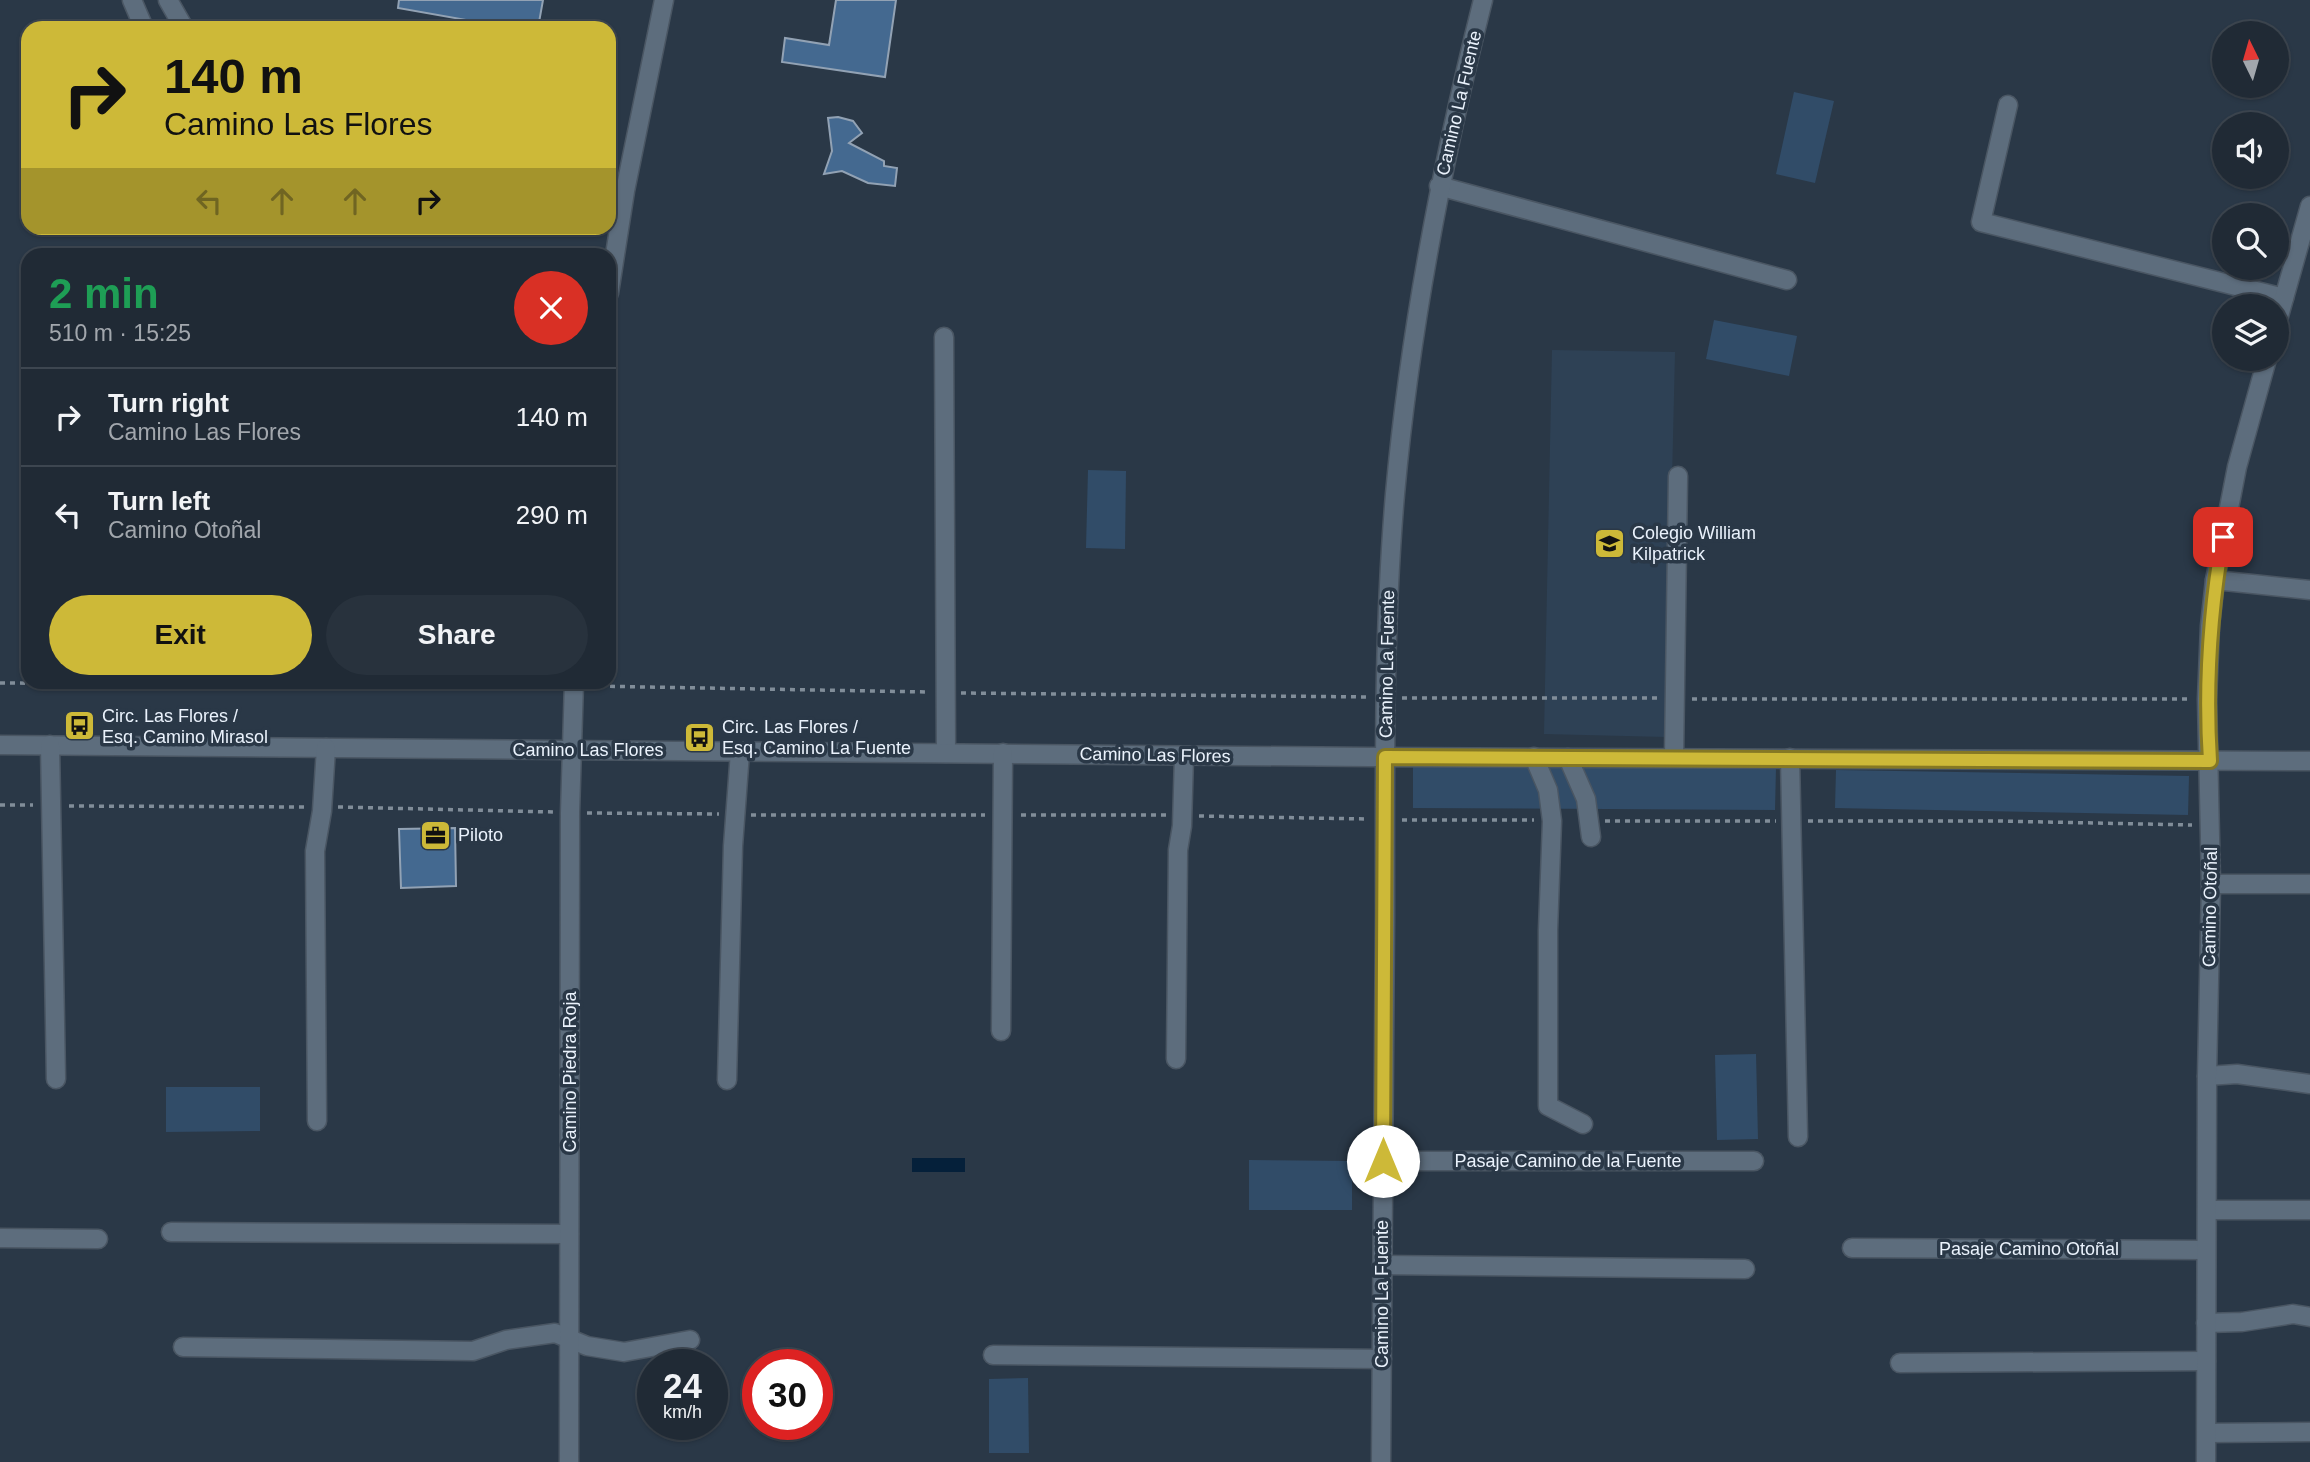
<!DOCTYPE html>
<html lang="en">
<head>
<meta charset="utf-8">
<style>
  :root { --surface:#202a35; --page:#28323d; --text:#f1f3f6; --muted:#a2a7ad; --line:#3d4650; --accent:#cdb938 }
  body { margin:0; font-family:Arial,sans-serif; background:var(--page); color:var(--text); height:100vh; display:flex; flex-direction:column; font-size:26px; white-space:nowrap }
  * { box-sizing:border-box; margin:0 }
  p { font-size:23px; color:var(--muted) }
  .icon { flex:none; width:38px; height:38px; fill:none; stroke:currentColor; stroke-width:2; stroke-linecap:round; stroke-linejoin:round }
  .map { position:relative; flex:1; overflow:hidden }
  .drawer { position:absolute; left:21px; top:248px; width:595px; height:441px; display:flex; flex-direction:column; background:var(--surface); border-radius:21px; box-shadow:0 2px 5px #0004,0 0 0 2px var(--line) }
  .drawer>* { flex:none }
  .hud { position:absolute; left:21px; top:21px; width:595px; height:214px; border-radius:21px; box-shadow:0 2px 5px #0004,0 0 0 2px var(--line); background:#cdb938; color:#111; overflow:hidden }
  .needle { width:46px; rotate:355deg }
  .buttons { position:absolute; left:2212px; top:21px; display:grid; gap:14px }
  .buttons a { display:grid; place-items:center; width:77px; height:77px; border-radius:50%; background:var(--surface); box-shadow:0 2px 5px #0004,0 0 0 2px var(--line); font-size:35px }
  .speed { position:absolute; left:637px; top:1349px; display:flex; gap:14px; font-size:35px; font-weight:700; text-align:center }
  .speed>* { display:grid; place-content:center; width:91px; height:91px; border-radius:50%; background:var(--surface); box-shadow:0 2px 5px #0004,0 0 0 2px var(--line); line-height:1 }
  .speed small { font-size:18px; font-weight:400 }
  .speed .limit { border:10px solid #d22; background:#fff; color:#111 }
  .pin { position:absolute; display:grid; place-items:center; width:60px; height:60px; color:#fff; margin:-30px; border-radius:14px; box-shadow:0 4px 10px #0006 }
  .me { position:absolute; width:77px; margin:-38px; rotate:0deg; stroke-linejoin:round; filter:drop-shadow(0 0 5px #0008) }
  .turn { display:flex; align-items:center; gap:24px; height:147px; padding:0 28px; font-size:32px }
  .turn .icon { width:91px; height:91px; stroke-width:2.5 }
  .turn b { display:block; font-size:49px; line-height:60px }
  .lanes { display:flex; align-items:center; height:66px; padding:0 28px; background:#0003; justify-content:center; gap:35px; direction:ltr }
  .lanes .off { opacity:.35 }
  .round { display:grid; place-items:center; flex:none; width:74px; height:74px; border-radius:37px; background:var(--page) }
  .headline { display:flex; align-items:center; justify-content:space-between; height:119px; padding:0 28px }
  h1 { font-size:42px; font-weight:800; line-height:52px; color:#1e9e55 }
  .action { display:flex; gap:14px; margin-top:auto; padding:14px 28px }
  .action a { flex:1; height:80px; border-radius:42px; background:var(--accent); color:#111; font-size:28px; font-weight:800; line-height:80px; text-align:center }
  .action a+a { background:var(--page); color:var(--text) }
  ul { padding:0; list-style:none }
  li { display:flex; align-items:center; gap:21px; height:98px; padding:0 28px; border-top:2px solid var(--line) }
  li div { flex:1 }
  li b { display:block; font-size:26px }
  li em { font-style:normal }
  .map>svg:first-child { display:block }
</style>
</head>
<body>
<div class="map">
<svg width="2310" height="1462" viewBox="0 0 2310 1462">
  <rect width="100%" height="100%" fill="#2a3847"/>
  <polygon fill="#2e4155" points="1552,350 1675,352 1666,737 1544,734"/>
  <g fill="#314c68">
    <polygon points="1794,92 1834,101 1815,183 1776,174"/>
    <polygon points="1714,320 1797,336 1789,376 1706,359"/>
    <polygon points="1088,470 1126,471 1125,549 1086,548"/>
    <polygon points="1413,765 1776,767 1775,810 1413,808"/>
    <polygon points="1836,770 2189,776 2188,815 1835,808"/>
    <polygon points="1756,1054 1758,1139 1717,1140 1715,1055"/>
    <polygon points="166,1087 260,1087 260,1131 166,1132"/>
    <polygon points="1249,1160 1352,1161 1352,1210 1249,1210"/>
    <polygon points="1028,1378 1029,1453 989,1453 989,1379"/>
  </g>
  <rect fill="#05203a" x="912" y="1158" width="53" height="14"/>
  <g fill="#446990" stroke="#92a2b4" stroke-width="2">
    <polygon points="399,0 543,0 538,28 511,28 398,8"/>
    <polygon points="836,0 896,0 885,77 782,62 785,38 829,45"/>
    <polygon points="838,117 853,121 862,133 849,143 884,161 884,166 897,168 895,186 868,183 842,171 824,174 832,151 828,118"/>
    <polygon points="455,828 456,886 401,888 399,829"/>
  </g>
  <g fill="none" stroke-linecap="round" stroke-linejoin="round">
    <defs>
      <g id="minor">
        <polyline points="132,0 144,28"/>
        <polyline points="168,0 184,28"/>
        <polyline points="2008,105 1981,222 2284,298"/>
        <polyline points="1439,186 1787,280"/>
        <polyline points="609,293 625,191 664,0"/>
        <polyline points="2277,323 2310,206"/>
        <polyline points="944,337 946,753"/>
        <polyline points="2215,580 2310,590"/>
        <polyline points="0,745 1370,757 2310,761"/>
        <polyline points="50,745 56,1079"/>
        <polyline points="1534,757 1548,790 1552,821 1548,930 1548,1106 1583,1124"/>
        <polyline points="1674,757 1678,476"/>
        <polyline points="1568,758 1586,799 1591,837"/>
        <polyline points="1790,758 1798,1137"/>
        <polyline points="2211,884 2310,884"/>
        <polyline points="1001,1031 1003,753"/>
        <polyline points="1176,1059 1178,850 1182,826 1184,756"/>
        <polyline points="2207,1076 2237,1074 2310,1084"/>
        <polyline points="727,1080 733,846 740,752"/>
        <polyline points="317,1121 315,851 322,811 326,748"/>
        <polyline points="1383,1161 1754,1161"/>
        <polyline points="2208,1210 2310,1210"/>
        <polyline points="171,1232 569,1234"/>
        <polyline points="0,1238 98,1239"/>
        <polyline points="1852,1248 2206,1250"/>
        <polyline points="1382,1265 1745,1269"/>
        <polyline points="2206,1323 2242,1322 2293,1314 2310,1317"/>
        <polyline points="183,1347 473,1351 506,1340 555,1333 587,1346 624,1352 690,1340"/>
        <polyline points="993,1355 1382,1359"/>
        <polyline points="1900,1363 2206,1361"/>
        <polyline points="2207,1433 2310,1432"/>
        <polyline points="569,1462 570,813 574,682"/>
        <path d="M 1381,1462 C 1382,1280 1384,1097 1385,915 C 1385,774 1383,634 1395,494 C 1410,327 1442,163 1483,0"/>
        <polyline points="2206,1462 2207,1076 2211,884 2207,699 2210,626 2215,580 2237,467 2267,359"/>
      </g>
    </defs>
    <use href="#minor" stroke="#4a5663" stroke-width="21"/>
    <g stroke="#818d99" stroke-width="3.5" stroke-dasharray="5 5" stroke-linecap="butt">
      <polyline points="0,683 558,686"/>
      <polyline points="590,686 929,692"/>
      <polyline points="961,693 1370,697"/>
      <polyline points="1402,698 1657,698"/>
      <polyline points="1692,699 2189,699"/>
      <polyline points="0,805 33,805"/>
      <polyline points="69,806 306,807"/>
      <polyline points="338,807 554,812"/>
      <polyline points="587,813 719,814"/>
      <polyline points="751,815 985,815"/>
      <polyline points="1021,815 1167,815"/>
      <polyline points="1199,816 1366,819"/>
      <polyline points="1402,820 1534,820"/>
      <polyline points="1605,821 1776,821"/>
      <polyline points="1808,821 1997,821 2192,825"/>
    </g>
    <use href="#minor" stroke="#5d6d7d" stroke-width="18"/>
  </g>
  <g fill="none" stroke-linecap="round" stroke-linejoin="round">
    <defs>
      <path id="route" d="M 1383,1161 L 1385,757 L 2210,761 C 2205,685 2210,612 2223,537"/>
    </defs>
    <use href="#route" stroke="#857824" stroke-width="18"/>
    <use href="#route" stroke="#cdb938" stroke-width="12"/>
  </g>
  <defs>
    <symbol id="school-square" viewBox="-11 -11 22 22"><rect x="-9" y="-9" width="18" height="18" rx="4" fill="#cdb938" stroke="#2a3847"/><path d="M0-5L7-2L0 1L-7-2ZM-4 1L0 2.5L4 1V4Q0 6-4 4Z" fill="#111"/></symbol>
    <symbol id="bus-square" viewBox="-11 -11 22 22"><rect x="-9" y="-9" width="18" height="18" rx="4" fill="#cdb938" stroke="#2a3847"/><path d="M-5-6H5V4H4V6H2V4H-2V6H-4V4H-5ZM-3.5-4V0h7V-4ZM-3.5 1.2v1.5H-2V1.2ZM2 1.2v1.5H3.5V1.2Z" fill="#111"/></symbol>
    <symbol id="office-square" viewBox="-11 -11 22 22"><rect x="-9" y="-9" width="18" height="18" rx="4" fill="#cdb938" stroke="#2a3847"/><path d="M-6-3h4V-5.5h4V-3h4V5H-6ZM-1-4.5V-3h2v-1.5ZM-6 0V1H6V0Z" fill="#111"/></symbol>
  </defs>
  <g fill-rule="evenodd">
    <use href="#school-square" x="1592" y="526" width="35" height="35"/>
    <use href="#bus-square" x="62" y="708" width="35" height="35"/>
    <use href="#bus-square" x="682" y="720" width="35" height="35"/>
    <use href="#office-square" x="418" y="818" width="35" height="35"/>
  </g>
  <g text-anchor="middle" stroke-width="7" stroke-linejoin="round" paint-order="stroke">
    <g font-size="18" fill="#eaf2fc" stroke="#2a3847">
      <text transform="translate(1459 103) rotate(-77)" y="6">Camino La Fuente</text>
      <text transform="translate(1387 664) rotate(-89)" y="6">Camino La Fuente</text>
      <text x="588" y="756">Camino Las Flores</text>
      <text transform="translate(1155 755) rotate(1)" y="6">Camino Las Flores</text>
      <text transform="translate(2210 907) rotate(-89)" y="6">Camino Otoñal</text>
      <text transform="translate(570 1072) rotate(-90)" y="6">Camino Piedra Roja</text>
      <text x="1568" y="1167">Pasaje Camino de la Fuente</text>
      <text x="2029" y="1255">Pasaje Camino Otoñal</text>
      <text transform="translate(1382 1294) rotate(-90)" y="6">Camino La Fuente</text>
    </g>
    <g font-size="18" fill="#eaf2fc" stroke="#2a3847" text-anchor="start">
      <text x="1632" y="539">Colegio William<tspan x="1632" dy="21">Kilpatrick</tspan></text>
      <text x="102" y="722">Circ. Las Flores /<tspan x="102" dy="21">Esq. Camino Mirasol</tspan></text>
      <text x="722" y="733">Circ. Las Flores /<tspan x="722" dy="21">Esq. Camino La Fuente</tspan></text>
      <text x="458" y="841">Piloto</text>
    </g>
  </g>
</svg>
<div class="buttons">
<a><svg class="needle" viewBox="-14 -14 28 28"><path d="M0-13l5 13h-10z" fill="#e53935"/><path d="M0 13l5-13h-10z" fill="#a2a7ad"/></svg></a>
<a><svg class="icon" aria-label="sound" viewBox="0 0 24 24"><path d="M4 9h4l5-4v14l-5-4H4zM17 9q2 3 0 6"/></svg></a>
<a><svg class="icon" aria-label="search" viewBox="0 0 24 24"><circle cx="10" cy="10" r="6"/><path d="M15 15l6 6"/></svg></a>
<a><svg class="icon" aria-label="layers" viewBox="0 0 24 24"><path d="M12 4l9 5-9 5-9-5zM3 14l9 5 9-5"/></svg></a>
</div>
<div class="speed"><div>24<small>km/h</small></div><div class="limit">30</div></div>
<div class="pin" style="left:2223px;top:537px;background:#d93025"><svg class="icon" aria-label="arrive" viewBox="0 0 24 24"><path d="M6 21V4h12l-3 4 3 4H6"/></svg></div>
<svg class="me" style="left:1383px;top:1161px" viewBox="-20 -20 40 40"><circle r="19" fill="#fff"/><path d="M0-13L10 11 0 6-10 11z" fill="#cdb938"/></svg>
<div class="hud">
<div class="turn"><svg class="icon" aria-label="right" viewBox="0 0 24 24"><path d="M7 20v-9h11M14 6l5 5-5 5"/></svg><div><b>140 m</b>Camino Las Flores</div></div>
<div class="lanes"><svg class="icon off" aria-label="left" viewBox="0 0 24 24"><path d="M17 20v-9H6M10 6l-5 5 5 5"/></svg><svg class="icon off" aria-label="ahead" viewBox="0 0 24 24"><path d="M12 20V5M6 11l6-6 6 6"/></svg><svg class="icon off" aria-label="ahead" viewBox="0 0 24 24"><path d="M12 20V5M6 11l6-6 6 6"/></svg><svg class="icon" aria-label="right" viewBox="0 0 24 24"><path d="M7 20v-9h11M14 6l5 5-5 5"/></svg></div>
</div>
<section class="drawer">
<div class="headline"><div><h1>2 min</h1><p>510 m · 15:25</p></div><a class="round" style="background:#d93025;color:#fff"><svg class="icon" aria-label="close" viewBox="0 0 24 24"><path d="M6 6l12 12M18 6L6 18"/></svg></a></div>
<ul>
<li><svg class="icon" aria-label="right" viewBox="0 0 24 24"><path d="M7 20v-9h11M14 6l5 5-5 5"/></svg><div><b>Turn right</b><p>Camino Las Flores</p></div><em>140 m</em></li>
<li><svg class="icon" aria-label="left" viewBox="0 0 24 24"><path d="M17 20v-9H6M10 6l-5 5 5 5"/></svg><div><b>Turn left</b><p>Camino Otoñal</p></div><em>290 m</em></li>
</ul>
<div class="action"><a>Exit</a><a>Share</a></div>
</section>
</div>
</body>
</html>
